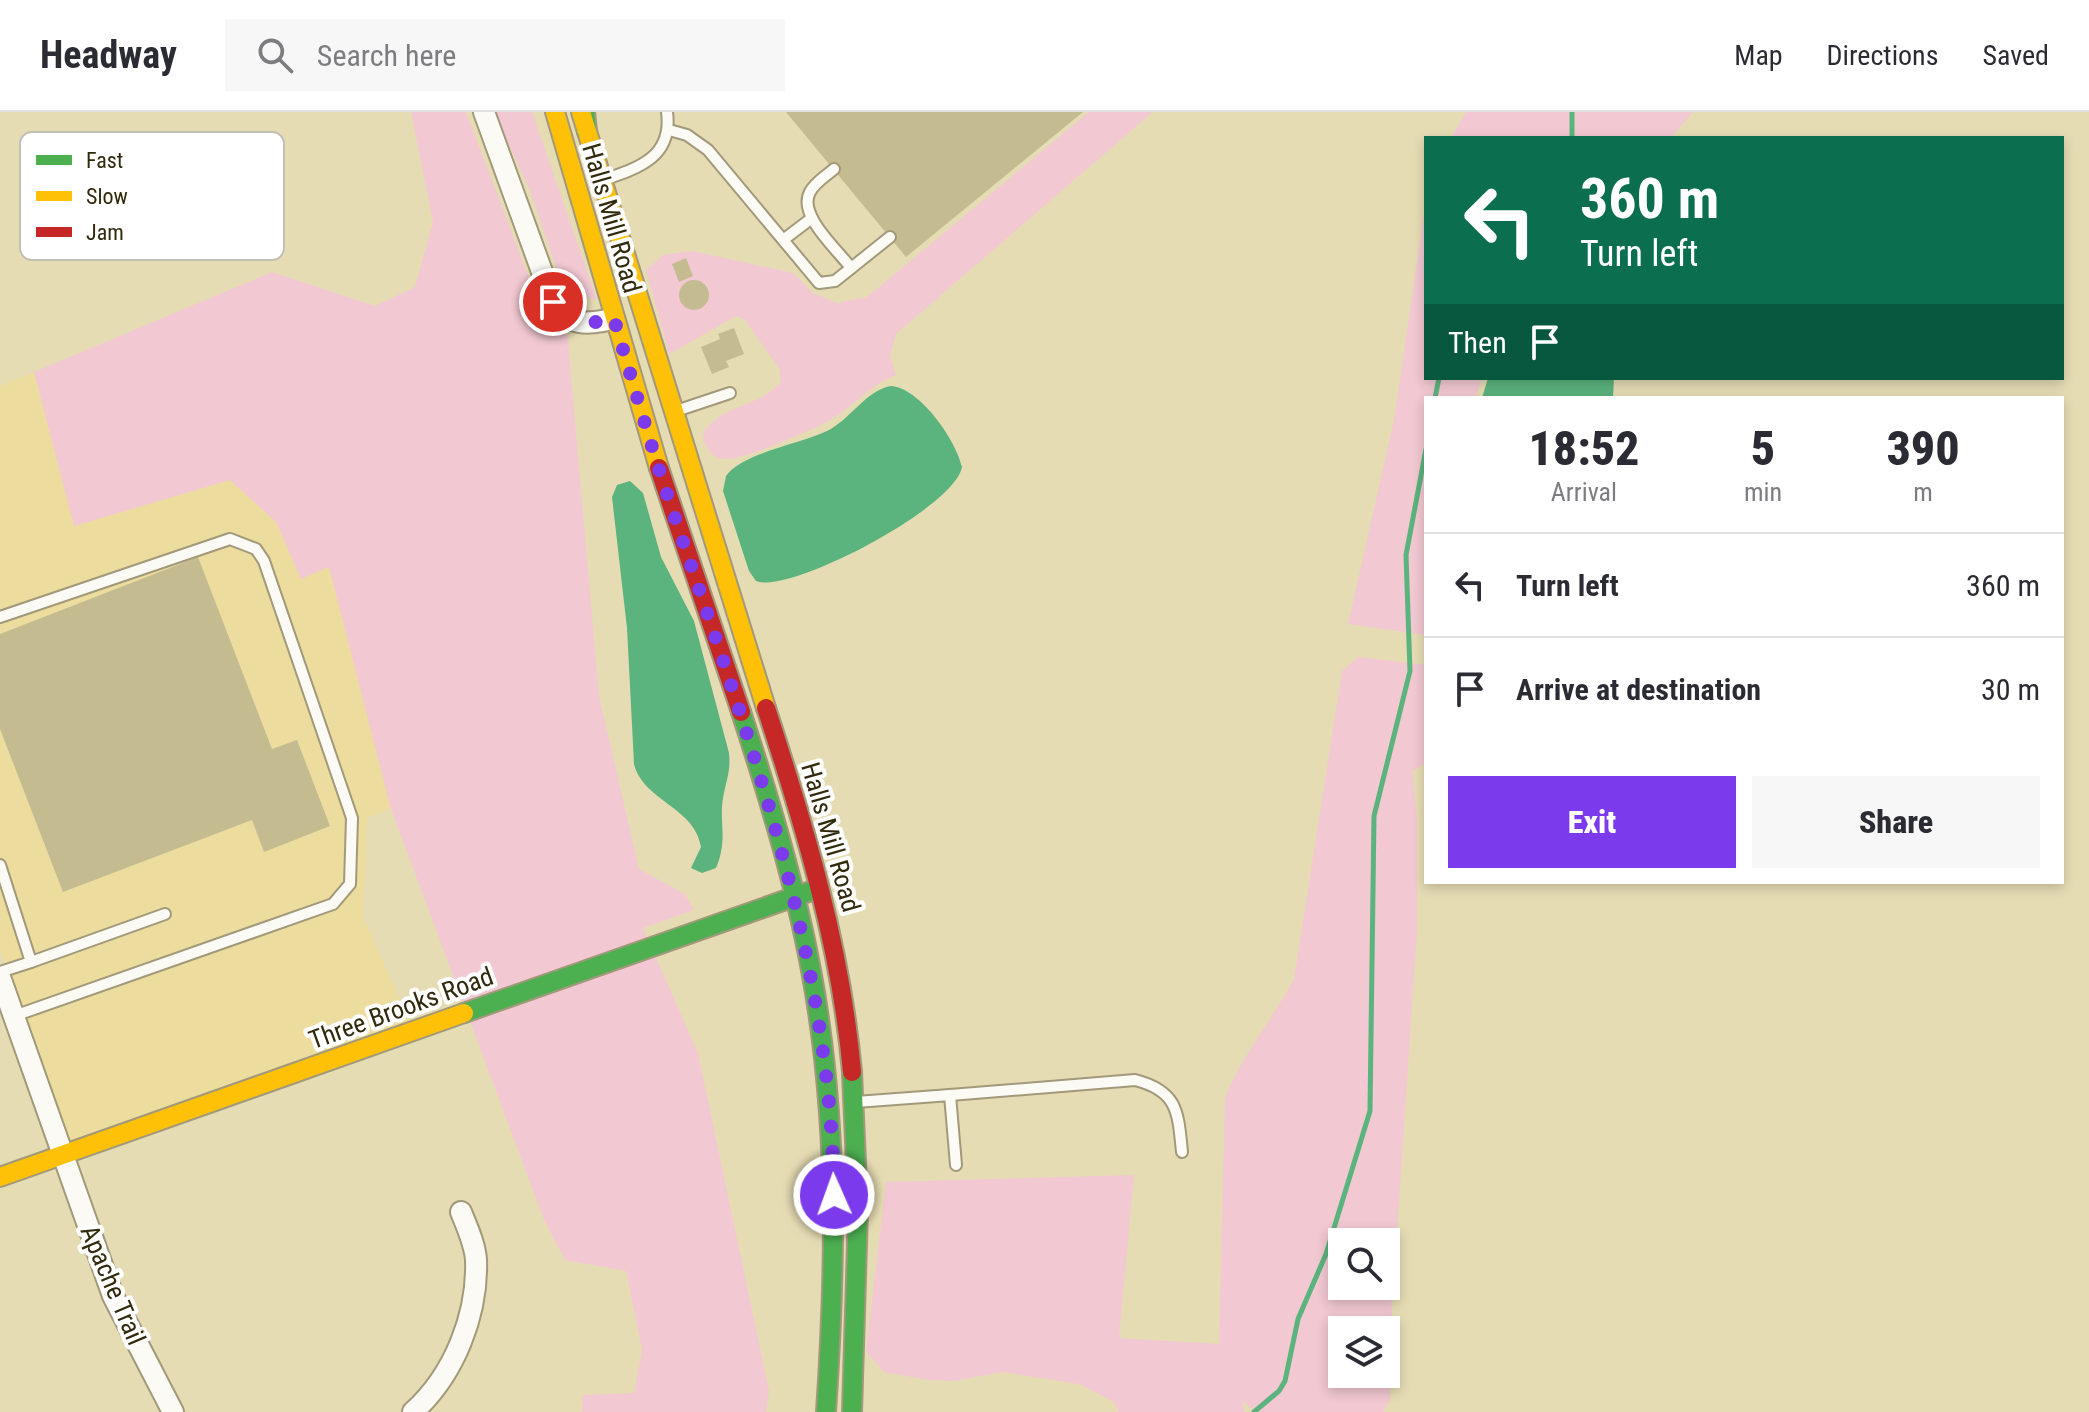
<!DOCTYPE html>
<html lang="en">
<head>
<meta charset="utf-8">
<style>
  :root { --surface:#fff; --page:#f7f7f7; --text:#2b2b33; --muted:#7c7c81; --line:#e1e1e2; --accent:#7c3aed }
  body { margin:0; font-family:"Roboto Condensed",sans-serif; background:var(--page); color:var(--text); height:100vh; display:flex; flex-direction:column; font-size:30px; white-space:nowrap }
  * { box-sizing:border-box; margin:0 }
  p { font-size:26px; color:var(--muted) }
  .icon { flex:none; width:44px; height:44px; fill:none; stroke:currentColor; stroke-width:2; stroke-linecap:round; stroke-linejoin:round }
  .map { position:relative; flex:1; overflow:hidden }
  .side { position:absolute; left:1424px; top:284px; width:640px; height:488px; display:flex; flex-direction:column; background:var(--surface); border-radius:0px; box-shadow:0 4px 12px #0003 }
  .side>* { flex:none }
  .hud { position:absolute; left:1424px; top:24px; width:640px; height:244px; border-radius:0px; box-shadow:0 4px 12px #0003; background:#0b6e4f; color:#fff; overflow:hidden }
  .buttons { position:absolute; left:1328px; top:1116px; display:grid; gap:16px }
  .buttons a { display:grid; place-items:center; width:72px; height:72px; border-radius:0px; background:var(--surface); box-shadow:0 4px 12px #0003; font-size:40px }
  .pin { position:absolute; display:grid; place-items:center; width:68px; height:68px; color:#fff; margin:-34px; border:4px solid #fff; border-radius:50%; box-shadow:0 2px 8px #0007 }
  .me { position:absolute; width:88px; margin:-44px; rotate:358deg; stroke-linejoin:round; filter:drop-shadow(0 0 6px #0008) }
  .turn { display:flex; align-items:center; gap:28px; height:168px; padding:0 24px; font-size:36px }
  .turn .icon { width:104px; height:104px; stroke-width:2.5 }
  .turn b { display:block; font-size:56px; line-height:68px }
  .then { display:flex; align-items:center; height:76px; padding:0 24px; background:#0003; gap:16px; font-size:30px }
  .eta { display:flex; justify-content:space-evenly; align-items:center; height:136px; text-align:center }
  .eta b { font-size:48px; font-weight:800; line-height:56px }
  .cta { display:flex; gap:16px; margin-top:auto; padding:16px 24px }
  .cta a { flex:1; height:92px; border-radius:0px; background:var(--accent); color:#fff; font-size:32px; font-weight:800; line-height:92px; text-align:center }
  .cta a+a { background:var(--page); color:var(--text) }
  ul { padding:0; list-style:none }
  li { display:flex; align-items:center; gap:24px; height:104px; padding:0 24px; border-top:2px solid var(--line) }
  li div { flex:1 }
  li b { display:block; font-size:30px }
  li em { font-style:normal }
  header { display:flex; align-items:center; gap:48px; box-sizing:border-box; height:112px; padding:0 40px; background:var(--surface); border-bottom:2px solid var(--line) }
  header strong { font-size:38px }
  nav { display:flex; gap:44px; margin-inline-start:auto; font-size:28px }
  .search { width:560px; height:72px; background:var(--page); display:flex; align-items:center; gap:20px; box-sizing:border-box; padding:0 28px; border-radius:0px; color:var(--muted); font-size:30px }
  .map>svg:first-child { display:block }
</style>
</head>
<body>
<header>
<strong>Headway</strong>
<div class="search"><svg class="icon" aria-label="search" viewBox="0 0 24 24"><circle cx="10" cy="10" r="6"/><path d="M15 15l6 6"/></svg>Search here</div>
<nav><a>Map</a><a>Directions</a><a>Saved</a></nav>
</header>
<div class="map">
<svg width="2089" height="1300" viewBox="0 0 2089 1300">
  <rect width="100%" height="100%" fill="#e6dcb4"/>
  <polygon fill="#ecdd9e" points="34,260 74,414 230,368 276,410 301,467 329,454 391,697 367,706 363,805 412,914 68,1033 0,837 0,274"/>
  <g fill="#f2c8d2" fill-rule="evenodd">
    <polygon points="411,0 466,0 528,163 567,218 599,584 639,757 685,782 694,798 643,816 698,941 769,1279 766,1300 582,1300 583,1283 634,1281 642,1238 626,1159 565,1148 544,1108 391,697 329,455 301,467 276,410 230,368 74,414 34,260 272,160 375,194 415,175 433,110"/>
    <polygon points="494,0 532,0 597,188 564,178 529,76"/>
    <path d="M 1089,0 L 1153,0 L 896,222 L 890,244 L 896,263 C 869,273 855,294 830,308 C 813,318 743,348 725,347 C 710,346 705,335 703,322 C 721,291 761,296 781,269 L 779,256 L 744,207 L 736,204 L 669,242 L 646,158 L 663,143 L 692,139 L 793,161 L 813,181 L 837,191 L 867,185 Z"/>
    <polygon points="1466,0 1693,0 1671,26 1451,26"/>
    <polygon points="1426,88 1426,266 1482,266 1475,286 1426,286 1426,523 1348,512 1394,308"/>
    <path d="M 1358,545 L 1426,553 L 1426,651 L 1412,659 L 1417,707 L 1417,819 L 1390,1226 L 1390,1288 L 1383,1300 L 1255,1300 L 1243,1289 L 1244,1300 L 1119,1300 L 1114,1290 L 1079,1272 L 1002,1260 L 954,1269 L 928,1268 L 884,1260 L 866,1240 L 886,1070 L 1134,1063 L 1119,1226 L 1219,1232 L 1225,986 C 1242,943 1272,908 1294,867 L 1342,559 ZM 1342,1130 L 1386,1130 L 1386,1174 L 1342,1174 ZM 1342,1218 L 1386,1218 L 1386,1262 L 1342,1262 Z"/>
  </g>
  <g fill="#5bb37d">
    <polygon points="1488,266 1614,266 1613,286 1482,286"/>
    <path d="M 891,274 C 920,276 956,328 962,355 C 955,396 788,483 756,469 L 749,459 L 723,379 L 726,364 C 742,341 800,332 827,319 C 850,308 866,278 891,274 Z"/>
    <path d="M 630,369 L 643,381 L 661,445 L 694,509 L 729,641 C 731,659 726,669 723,686 C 719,711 728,728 716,756 L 702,761 L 691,756 L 701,735 C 695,695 643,689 634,652 L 627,516 L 612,385 L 617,373 Z"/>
  </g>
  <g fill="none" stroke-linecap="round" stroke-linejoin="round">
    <g stroke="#5bb37d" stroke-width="5">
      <polyline points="1572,26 1572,0"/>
      <polyline points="1435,286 1439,266"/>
      <polyline points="1254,1300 1279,1279 1285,1269 1298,1207 1326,1142 1370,999 1374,704 1410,559 1406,443 1426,337"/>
    </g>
  </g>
  <g fill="#c5bb91">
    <polygon points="786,0 1083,0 906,145"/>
    <polygon points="686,146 693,164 679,170 672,152"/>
    <circle cx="694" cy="183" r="15"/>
    <polygon points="734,216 744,242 726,249 729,255 712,262 701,235 720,227 718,222"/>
    <polygon points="198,445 272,637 297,628 330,714 264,740 252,708 63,780 0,617 0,522"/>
  </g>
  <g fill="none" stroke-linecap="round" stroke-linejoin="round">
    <defs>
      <g id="lane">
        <polyline points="669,18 687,23 708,38 819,171 835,169 890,125"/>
        <path d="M 834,57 C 826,64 815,70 810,80 C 797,103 838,138 851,156"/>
        <path d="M 603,68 C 639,56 673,45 667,0"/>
        <polyline points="783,128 812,106"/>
        <polyline points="676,299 730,281"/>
        <polyline points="0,505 230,427 256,437 264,449 352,706 350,772 333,792 14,904"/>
        <polyline points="0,753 31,850 0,860"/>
        <polyline points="31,850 165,802"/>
        <path d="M 950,983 L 1135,968 C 1178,979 1178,1000 1182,1040"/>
        <polyline points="856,990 950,983 956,1053"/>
      </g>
      <g id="street">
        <path d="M 484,0 L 553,190 C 570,216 587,212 614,207"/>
        <polyline points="0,865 113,1184 173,1300"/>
        <path d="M 413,1300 C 454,1263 478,1203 476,1148 C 475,1132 467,1115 461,1100"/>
      </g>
      <g id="fast">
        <polyline points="585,0 587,20"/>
        <path d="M 741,600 C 773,698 803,798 818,900 C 838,1033 835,1166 826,1300"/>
        <polyline points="464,901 814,778"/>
        <polyline points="852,960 858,1098 852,1300"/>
      </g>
      <g id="slow">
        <polyline points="555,0 659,356"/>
        <polyline points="581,0 766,596"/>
        <polyline points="0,1065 464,901"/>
      </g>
      <g id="jam">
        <polyline points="659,356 741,600"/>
        <path d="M 766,596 C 805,715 841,836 852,960"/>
      </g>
    </defs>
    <use href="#lane" stroke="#a1997a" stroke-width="14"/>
    <use href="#street" stroke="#a1997a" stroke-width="24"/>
    <use href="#fast" stroke="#a1997a" stroke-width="22"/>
    <use href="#slow" stroke="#a1997a" stroke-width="22"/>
    <use href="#jam" stroke="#a1997a" stroke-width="22"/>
    <use href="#lane" stroke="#fbfaf4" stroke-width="10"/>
    <use href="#street" stroke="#fbfaf4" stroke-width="20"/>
    <use href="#fast" stroke="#4caf50" stroke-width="18"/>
    <use href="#slow" stroke="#ffc107" stroke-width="18"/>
    <use href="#jam" stroke="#c62828" stroke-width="18"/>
  </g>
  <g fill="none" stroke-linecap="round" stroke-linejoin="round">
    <path stroke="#7c3aed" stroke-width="14" stroke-dasharray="0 25.2" d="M 553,190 C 570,216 587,212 614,207 C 634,274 653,342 676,409 C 750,629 831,847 834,1083"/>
  </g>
  <g text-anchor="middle" stroke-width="8" stroke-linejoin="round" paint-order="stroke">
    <g font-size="26" fill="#30290b" stroke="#fff">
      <text transform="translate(612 106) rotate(74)" y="9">Halls Mill Road</text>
      <text transform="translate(831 725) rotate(74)" y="9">Halls Mill Road</text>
      <text transform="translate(401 896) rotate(-20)" y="9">Three Brooks Road</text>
      <text transform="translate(113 1173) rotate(67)" y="9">Apache Trail</text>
    </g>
  </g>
  <rect x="20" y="20" width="264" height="128" rx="12" fill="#fff" stroke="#c1bfb6" stroke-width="2"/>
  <rect x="36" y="43" width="36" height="10" fill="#4caf50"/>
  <rect x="36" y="79" width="36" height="10" fill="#ffc107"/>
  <rect x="36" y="115" width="36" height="10" fill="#c62828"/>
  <g font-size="22" fill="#30290b">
    <text x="86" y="56">Fast</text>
    <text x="86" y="92">Slow</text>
    <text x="86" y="128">Jam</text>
  </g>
</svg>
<div class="buttons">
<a><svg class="icon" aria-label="search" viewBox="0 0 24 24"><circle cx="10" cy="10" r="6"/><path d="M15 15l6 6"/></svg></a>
<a><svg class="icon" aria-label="layers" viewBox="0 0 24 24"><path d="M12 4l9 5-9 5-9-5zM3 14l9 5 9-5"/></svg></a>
</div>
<div class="pin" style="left:553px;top:190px;background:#d93025"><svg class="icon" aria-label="arrive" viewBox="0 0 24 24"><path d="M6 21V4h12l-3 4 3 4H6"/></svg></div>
<svg class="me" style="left:834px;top:1083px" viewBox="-20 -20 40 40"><circle r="17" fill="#7c3aed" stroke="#fff" stroke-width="3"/><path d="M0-11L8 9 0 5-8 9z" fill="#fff"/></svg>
<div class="hud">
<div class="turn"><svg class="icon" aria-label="left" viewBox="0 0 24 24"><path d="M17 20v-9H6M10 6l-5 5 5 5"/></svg><div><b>360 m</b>Turn left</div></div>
<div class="then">Then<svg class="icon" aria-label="arrive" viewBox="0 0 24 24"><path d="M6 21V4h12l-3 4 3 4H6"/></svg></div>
</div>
<section class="side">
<div class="eta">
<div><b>18:52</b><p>Arrival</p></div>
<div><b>5</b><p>min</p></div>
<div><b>390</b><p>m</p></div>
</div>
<ul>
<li><svg class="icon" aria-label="left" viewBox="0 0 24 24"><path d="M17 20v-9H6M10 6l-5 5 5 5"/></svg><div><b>Turn left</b></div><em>360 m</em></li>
<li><svg class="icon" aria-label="arrive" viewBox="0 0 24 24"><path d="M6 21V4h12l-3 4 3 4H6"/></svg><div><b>Arrive at destination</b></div><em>30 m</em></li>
</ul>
<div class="cta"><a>Exit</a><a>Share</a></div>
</section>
</div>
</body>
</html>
